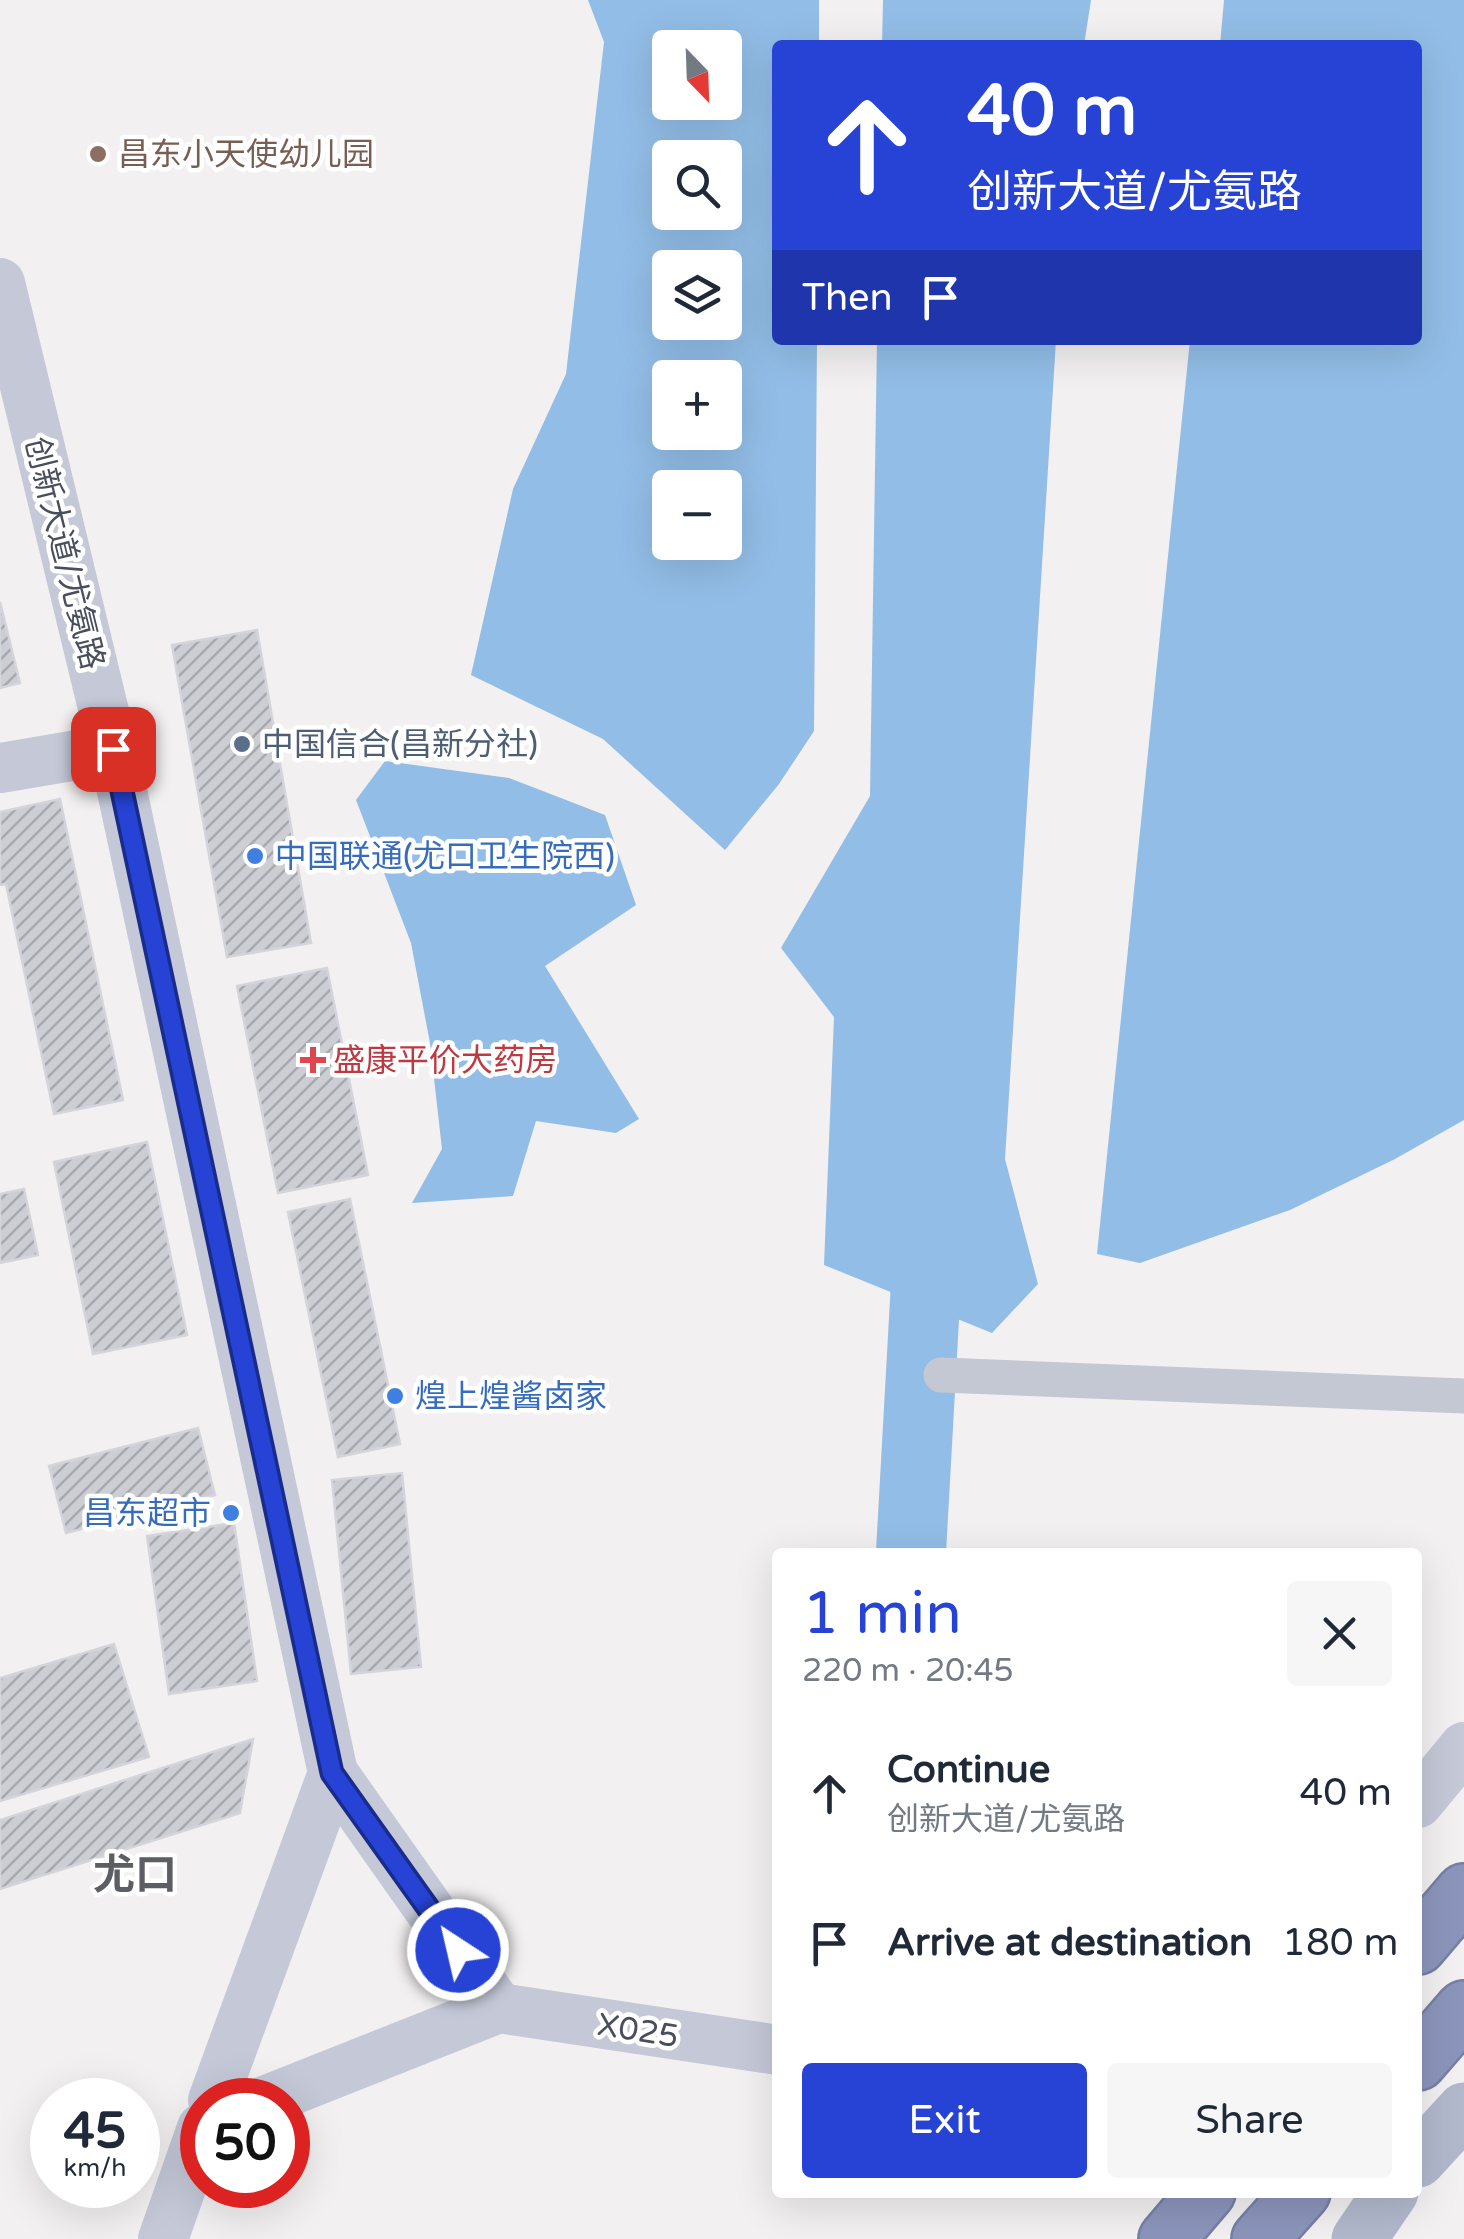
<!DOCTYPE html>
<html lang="en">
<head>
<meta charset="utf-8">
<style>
  :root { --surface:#fff; --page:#f6f6f7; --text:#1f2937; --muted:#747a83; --accent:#2643d6 }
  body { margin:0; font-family:"Varela Round","Noto Sans SC",sans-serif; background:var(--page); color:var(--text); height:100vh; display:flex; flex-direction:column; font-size:38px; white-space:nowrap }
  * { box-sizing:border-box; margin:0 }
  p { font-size:32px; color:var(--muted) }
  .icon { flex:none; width:55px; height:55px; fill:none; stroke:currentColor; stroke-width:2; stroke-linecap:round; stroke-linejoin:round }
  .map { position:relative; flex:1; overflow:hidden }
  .side { position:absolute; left:772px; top:1548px; width:650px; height:650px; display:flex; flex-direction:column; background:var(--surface); border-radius:10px; box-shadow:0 10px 40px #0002 }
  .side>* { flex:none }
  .guide { position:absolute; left:772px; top:40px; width:650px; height:305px; border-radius:10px; box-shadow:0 10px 40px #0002; background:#2643d6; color:#fff; overflow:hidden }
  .needle { width:65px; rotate:157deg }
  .buttons { position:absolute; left:652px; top:30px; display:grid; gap:20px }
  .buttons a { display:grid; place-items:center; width:90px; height:90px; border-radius:10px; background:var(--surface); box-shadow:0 10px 40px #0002; font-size:50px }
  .speed { position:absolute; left:30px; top:2078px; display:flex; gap:20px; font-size:50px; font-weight:700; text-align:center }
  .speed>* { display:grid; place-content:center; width:130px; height:130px; border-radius:50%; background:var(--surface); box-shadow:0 10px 40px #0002; line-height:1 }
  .speed small { font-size:25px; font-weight:400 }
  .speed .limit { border:15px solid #d22; background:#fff; color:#111 }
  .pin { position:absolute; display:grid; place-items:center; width:85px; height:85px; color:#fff; margin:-42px; border-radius:20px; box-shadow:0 5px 15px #0006 }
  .me { position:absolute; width:110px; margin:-55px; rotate:325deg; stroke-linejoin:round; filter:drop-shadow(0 0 8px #0008) }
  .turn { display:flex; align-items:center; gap:35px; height:210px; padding:0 30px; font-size:45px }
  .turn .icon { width:130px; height:130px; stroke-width:2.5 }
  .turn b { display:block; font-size:70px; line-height:85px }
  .then { display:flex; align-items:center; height:95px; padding:0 30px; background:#0003; gap:20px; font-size:38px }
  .round { display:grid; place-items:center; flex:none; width:105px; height:105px; border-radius:10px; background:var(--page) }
  .overview { display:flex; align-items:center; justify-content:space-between; height:170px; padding:0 30px }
  h1 { font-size:60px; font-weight:600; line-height:75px; color:var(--accent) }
  .action { display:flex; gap:20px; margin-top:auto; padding:20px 30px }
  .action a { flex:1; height:115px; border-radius:10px; background:var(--accent); color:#fff; font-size:40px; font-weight:600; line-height:115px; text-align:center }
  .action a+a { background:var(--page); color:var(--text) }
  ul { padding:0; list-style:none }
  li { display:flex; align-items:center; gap:30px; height:150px; padding:0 30px }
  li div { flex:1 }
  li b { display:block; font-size:38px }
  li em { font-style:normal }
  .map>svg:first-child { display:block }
</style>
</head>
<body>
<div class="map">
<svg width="1464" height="2239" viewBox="0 0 1464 2239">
  <defs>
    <pattern id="building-hatch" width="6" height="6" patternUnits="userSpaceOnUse" patternTransform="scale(2.5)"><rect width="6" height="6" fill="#cdced4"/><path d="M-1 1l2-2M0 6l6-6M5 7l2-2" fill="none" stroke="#a8a9af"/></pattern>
  </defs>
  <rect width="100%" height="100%" fill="#f2f0f0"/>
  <g fill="#92bde6" fill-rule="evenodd">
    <path d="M 588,0 L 819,0 L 819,45 L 778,45 L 778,340 L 817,340 L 814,731 L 779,784 L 725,850 L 603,739 L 471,675 L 513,489 L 566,374 L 604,42 ZM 670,48 L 725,48 L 725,102 L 670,102 ZM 670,158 L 725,158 L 725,212 L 670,212 ZM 670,268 L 725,268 L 725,322 L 670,322 ZM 670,378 L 725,378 L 725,432 L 670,432 ZM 670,488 L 725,488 L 725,542 L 670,542 Z"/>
    <polygon points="883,0 1091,0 1084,45 882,45"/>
    <polygon points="1224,0 1464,0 1464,1120 1395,1159 1290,1210 1140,1263 1097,1254 1190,340 1418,340 1418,45 1220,45"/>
    <polygon points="877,340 1056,340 1005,1159 1038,1284 992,1333 824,1265 834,1017 781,948 870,796"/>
    <polygon points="385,761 509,778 605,815 636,905 545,966 639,1119 616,1133 536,1121 513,1196 412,1203 442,1149 430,1043 411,943 356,800"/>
  </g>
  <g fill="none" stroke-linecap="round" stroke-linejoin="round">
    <polyline stroke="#92bde6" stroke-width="70" points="911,1552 930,1211"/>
  </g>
  <g fill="url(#building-hatch)" stroke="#d4d4db" stroke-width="2.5">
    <polygon points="0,602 20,683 0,688"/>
    <polygon points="257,630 311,943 227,957 172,645"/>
    <polygon points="60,799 123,1100 54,1114 6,884 0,885 0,812"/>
    <polygon points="327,968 368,1175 278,1193 237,986"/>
    <polygon points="147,1142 187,1335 93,1354 54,1162"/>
    <polygon points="24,1189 38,1255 0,1263 0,1194"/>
    <polygon points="350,1199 400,1444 338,1457 288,1212"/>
    <polygon points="198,1428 215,1495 66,1533 49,1466"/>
    <polygon points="402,1473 421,1667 351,1674 332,1480"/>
    <polygon points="234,1523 257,1681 169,1694 147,1536"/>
    <polygon points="114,1644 149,1757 0,1801 0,1678"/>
    <polygon points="253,1739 240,1813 0,1889 0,1820"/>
  </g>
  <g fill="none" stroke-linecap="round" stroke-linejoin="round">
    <defs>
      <g id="highway">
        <polyline points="1418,1946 1464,1892"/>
        <polyline points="1418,2062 1464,2009"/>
        <polyline points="1167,2239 1207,2192"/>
        <polyline points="1260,2239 1302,2192"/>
      </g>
    </defs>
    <use href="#highway" stroke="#7680a7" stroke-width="60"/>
    <polyline stroke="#c4c8d3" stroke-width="35" points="941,1375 1464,1396"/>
    <g stroke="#c4c8d7" stroke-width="50">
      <polyline points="0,283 113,749 333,1773 213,2100"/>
      <polyline points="0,768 113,749"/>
      <polyline points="333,1773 499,2008"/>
      <polyline points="1418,1803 1464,1747"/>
      <polyline points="499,2008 778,2050"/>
      <polyline points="267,2100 499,2008"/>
      <polyline points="163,2239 202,2128"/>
    </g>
    <g stroke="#b1b8cc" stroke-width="55">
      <polyline points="1418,2160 1464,2110"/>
      <polyline points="1359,2239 1391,2192"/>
    </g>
    <use href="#highway" stroke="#8b95bb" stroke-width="55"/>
  </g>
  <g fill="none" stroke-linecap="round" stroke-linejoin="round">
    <defs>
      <polyline id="route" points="113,749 332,1773 458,1950"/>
    </defs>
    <use href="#route" stroke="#192c8b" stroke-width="25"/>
    <use href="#route" stroke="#2643d6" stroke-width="18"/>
  </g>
  <circle fill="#8d6e63" stroke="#fff" stroke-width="4" cx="98" cy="154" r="10"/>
  <circle fill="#5c6f8a" stroke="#fff" stroke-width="4" cx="242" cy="744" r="10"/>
  <g fill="#3f7fe0" stroke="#fff" stroke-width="4">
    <circle cx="255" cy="856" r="10"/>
    <circle cx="395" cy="1396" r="10"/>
    <circle cx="231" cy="1513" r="10"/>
  </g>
  <path fill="#e0444e" stroke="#fff" stroke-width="4" d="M308 1045h10v10h10v10h-10v10h-10v-10h-10v-10h10z"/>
  <g text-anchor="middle" stroke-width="9" stroke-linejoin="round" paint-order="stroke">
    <g font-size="32" fill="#785e54" stroke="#fff" text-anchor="start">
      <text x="118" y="165">昌东小天使幼儿园</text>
    </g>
    <g font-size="32" fill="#494e5c" stroke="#fff">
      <text transform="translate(65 553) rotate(76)" y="11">创新大道/尤氨路</text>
      <text transform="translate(638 2030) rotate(9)" y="11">X025</text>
    </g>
    <g font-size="32" fill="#4e5e75" stroke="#fff" text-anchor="start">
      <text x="262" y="755">中国信合(昌新分社)</text>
    </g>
    <g font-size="32" fill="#366cbe" stroke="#fff" text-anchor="start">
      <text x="275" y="867">中国联通(尤口卫生院西)</text>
      <text x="415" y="1407">煌上煌酱卤家</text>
      <text x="211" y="1524" text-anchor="end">昌东超市</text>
    </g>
    <g font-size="32" fill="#be3a42" stroke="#fff" text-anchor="start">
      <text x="333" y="1071">盛康平价大药房</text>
    </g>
    <g font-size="42" font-weight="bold" fill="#5d5e64" stroke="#fff">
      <text x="135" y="1889">尤口</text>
    </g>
  </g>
</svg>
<div class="buttons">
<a><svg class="needle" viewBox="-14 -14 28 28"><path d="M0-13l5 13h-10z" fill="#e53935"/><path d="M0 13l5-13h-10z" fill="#747a83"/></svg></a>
<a><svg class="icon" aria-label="search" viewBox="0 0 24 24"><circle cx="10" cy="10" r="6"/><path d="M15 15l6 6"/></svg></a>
<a><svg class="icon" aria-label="layers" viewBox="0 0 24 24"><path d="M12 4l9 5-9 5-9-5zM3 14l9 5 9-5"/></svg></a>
<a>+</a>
<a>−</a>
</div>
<div class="speed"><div>45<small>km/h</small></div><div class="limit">50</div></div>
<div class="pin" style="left:113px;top:749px;background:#d93025"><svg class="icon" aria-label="arrive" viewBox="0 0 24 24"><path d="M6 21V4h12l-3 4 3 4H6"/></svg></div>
<svg class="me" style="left:458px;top:1950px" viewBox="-20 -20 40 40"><circle r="17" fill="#2643d6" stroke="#fff" stroke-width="3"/><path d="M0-11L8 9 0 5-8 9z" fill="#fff"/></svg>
<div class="guide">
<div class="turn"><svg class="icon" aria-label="ahead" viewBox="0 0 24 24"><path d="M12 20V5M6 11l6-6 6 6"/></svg><div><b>40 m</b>创新大道/尤氨路</div></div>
<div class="then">Then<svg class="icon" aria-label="arrive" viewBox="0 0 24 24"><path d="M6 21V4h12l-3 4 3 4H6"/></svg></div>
</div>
<section class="side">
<div class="overview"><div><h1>1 min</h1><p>220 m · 20:45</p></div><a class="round"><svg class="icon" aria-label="close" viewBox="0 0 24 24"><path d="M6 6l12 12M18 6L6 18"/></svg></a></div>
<ul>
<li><svg class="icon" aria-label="ahead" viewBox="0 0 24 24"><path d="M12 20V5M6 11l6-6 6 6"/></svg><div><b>Continue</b><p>创新大道/尤氨路</p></div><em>40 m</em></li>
<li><svg class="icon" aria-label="arrive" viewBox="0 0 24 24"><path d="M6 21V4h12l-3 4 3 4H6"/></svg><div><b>Arrive at destination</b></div><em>180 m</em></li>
</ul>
<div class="action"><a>Exit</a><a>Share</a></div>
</section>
</div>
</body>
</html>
